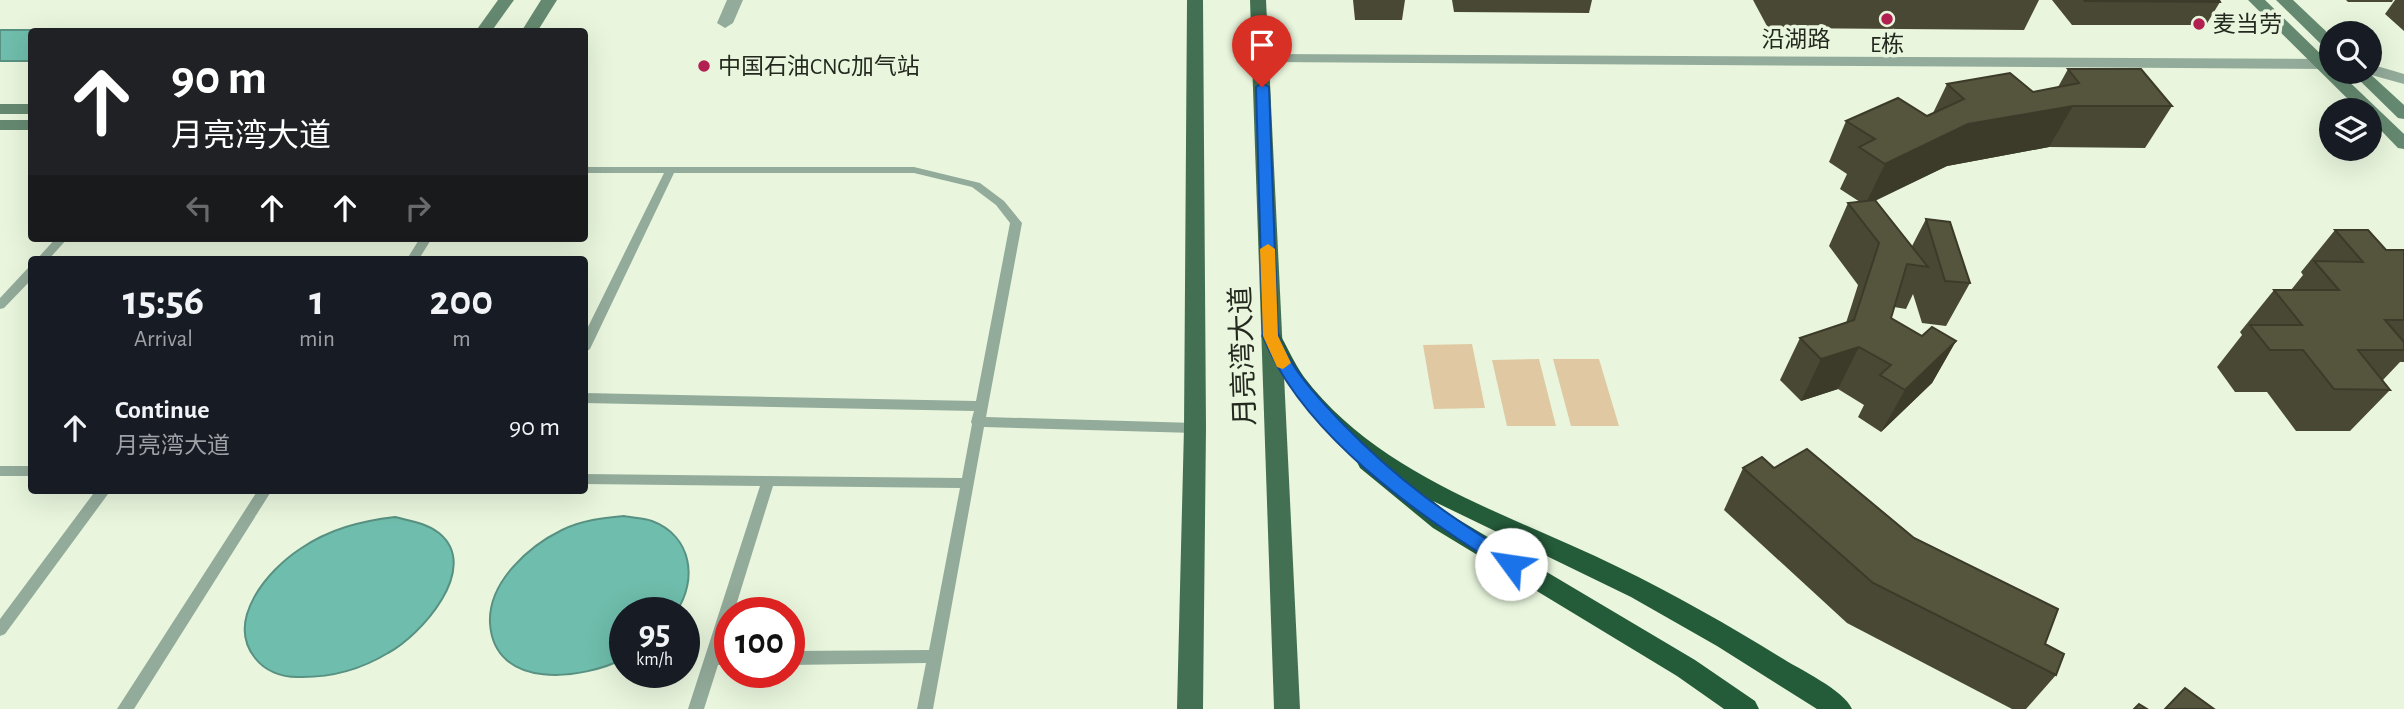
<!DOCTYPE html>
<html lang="en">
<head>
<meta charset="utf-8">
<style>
  :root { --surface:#171b24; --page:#20242c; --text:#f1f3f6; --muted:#9ea1a6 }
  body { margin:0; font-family:"Alegreya Sans","Noto Sans SC",sans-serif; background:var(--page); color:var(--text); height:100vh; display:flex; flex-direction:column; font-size:26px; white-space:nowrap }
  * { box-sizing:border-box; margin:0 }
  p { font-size:23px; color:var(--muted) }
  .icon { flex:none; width:38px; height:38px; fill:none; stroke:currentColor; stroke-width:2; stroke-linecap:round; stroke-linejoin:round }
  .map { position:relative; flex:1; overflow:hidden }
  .sheet { position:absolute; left:28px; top:256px; width:560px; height:238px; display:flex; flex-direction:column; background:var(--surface); border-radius:7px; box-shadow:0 7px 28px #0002 }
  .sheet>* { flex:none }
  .banner { position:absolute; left:28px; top:28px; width:560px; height:214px; border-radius:7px; box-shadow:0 7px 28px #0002; background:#202124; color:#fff; overflow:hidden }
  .buttons { position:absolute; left:2319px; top:21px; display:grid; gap:14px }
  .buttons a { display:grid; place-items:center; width:63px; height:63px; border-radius:50%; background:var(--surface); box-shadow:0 7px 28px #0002; font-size:35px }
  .speed { position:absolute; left:609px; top:597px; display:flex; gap:14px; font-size:35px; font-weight:700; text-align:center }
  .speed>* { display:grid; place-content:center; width:91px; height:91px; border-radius:50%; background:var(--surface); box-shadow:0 7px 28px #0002; line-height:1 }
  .speed small { font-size:18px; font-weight:400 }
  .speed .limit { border:10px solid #d22; background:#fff; color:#111 }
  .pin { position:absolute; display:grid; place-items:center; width:60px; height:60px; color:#fff; margin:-72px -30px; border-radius:50% 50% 50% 0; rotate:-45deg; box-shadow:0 0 7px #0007 }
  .pin .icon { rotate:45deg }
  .me { position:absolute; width:77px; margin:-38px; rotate:301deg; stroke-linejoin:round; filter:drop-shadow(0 0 5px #0008) }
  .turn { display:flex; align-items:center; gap:24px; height:147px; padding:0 28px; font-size:32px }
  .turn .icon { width:91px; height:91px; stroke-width:2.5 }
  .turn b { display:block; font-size:49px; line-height:60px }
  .lanes { display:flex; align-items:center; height:66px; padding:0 28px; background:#0003; justify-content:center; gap:35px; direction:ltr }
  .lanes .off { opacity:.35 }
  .eta { display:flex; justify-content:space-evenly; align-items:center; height:119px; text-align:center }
  .eta b { font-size:42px; font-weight:700; line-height:49px }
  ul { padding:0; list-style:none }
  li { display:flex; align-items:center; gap:21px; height:105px; padding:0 28px }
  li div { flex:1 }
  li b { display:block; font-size:26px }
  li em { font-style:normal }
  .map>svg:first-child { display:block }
</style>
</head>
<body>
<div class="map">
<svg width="2404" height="709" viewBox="0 0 2404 709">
  <rect width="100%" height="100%" fill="#e9f6dd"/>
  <g fill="#e0c9a2">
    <polygon points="1472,344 1485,408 1434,409 1423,345"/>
    <polygon points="1539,359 1556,426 1507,426 1492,360"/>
    <polygon points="1599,359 1619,426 1571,426 1553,359"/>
  </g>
  <g fill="#6fbdac" stroke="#589182" stroke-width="2">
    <polygon points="0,30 352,30 32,32 31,61 0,61"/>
    <path d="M 624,516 C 633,518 644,518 652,521 C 692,536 698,580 676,612 L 625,612 L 625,658 C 583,680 494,691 490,623 C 488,582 529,546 562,530 C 582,520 603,518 624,516 Z"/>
    <path d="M 395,517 C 411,521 426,523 439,533 C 482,568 420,636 388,653 C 360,670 330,678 297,677 C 281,677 265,671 255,658 C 225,620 268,570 300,549 C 329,529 361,521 395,517 Z"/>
  </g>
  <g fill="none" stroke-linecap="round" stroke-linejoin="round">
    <g fill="#93ab9a" fill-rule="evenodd">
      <polygon points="584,167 914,167 980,183 1004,201 1022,223 986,417 1195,423 1200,425 1201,428 1200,431 1195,433 984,427 933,709 917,709 926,663 789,665 789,651 929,650 960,488 773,486 734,612 730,612 730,625 722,651 730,651 730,665 718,665 704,709 688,709 760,486 584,484 584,474 962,478 972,424 971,422 974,411 584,403 584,393 976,401 1010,223 996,205 972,187 914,173 674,173 590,349 584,353 584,335 664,173 584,173"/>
      <polygon points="56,238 68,238 49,259 37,259"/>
      <polygon points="420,238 432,238 419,259 407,259"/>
      <polygon points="32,267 32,279 4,308 0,309 0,298 28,268"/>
      <rect x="0" y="466" width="32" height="10"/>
      <polygon points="96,490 111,490 5,634 0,636 0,619"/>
      <polygon points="258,490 272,490 134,709 117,709"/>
    </g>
    <g fill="#93ab9a" fill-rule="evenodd">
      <polygon points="727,0 743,0 733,23 725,28 717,23"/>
      <polygon points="1261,54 2331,59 2331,69 1255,62 1255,56"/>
      <polygon points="2370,64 2404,74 2404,84 2364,73 2370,72"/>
    </g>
    <g fill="#658970" fill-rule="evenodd">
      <polygon points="498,0 514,0 491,32 475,32"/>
      <polygon points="541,0 557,0 537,32 521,32"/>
      <polygon points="2248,0 2265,0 2331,64 2331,72 2339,72 2404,134 2404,149 2398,148 2370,119 2370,110 2359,110"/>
      <polygon points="2276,0 2293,0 2331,36 2331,50 2325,48"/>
      <polygon points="2351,72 2368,72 2404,105 2404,119 2398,118"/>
      <rect x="0" y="104" width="32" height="10"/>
      <rect x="0" y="120" width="32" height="10"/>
    </g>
    <g fill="#437052" fill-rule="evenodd">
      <polygon points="1187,0 1203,0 1206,428 1203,709 1177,709 1184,428"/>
      <polygon points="1250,0 1266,0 1300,709 1274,709"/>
    </g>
    <path fill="#245b39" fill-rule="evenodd" d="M 1271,329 L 1278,331 C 1287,346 1294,363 1304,377 C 1380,477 1510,514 1618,567 C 1674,594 1728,625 1780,657 C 1799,669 1844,690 1852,709 L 1817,709 L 1717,646 L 1631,597 L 1433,501 L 1449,514 L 1695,660 L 1755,701 L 1759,709 L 1724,709 L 1677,676 L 1433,528 L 1360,468 L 1357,462 L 1359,457 C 1310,416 1291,393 1261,336 L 1264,331 Z"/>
  </g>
  <g fill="#494834">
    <polygon points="1353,0 1405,0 1402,20 1355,20"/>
    <polygon points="1452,0 1592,0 1589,13 1454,12"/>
    <polygon points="1753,0 2039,0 2024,30 1768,28"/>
    <polygon points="2052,0 2219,0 2220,2 2206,25 2072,25"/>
    <polygon points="2346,0 2393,0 2392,2 2348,2"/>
    <polygon points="2395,0 2404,0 2404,31 2385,14"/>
    <polygon points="2068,69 2172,106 2145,148 2049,147 1947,166 1875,201 1912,246 1926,219 1970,283 1946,326 1922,323 1913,294 1906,309 1894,307 1891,318 1922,336 1956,341 1932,383 1881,432 1858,417 1864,405 1838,389 1801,401 1780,380 1800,338 1846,323 1858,285 1829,246 1848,203 1860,202 1840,189 1847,174 1829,162 1846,121 1927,116 1933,113 1947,84 2033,92 2058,87"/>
    <polygon points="2335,230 2386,250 2404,250 2404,362 2400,362 2383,380 2390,390 2350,431 2296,431 2267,392 2235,392 2217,367 2242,335 2240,332 2274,290 2291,290 2303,275 2301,272"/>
    <polygon points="1743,468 1774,468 1914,538 2045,644 2056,675 2026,709 2012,709 1847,623 1724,510"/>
  </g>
  <g fill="#3c3b2a">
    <polygon points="2073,106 2049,147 1947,166 1865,205 1885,164 1968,124"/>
    <polygon points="1956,341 1932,383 1881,432 1905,390"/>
    <polygon points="1859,347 1838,389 1801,401 1821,359"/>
  </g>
  <g fill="#55543c" stroke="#3c3b2a" stroke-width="2">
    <polygon points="2084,0 2219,0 2220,2 2085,1"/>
    <polygon points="2068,69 2141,69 2172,106 2073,106 1968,124 1885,164 1859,147 1875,139 1846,121 1898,98 1927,116 1964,99 1947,84 2010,73 2033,92 2079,83"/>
    <polygon points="1875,200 1928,267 1907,264 1891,318 1922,336 1932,327 1956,341 1905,390 1880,375 1891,365 1859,347 1821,359 1800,338 1854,320 1879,243 1848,203"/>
    <polygon points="1926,219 1950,222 1970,283 1945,281"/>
    <polygon points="2335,230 2368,230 2386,250 2404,250 2404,320 2385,320 2404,342 2404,350 2358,350 2390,390 2334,389 2303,350 2270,350 2250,325 2302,325 2274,290 2339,290 2314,261 2363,262"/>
    <polygon points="1807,449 1914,538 2058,609 2045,644 2064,654 2056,675 1873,583 1743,468 1762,457 1774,468"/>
    <polygon points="2185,688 2214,709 2165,709"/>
    <polygon points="2139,704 2147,709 2134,709"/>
  </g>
  <path fill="#1a73e8" stroke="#114b97" stroke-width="2" d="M 1262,83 L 1269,87 L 1278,336 C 1292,370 1316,396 1341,422 C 1398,481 1448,516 1518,559 L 1520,564 L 1518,569 L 1505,569 C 1419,516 1301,434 1263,336 L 1256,87 Z"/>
  <polygon fill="#f59e0b" points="1268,244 1275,249 1278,336 1291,363 1283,369 1277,367 1263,336 1260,249"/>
  <g fill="#b12050" stroke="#e9f6dd" stroke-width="2.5">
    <circle cx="1887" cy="19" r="7"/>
    <circle cx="2199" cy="24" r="7"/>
    <circle cx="704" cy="66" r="7"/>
  </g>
  <g text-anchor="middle" stroke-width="7" stroke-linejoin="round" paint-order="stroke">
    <g font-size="23" fill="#242920" stroke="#e9f6dd" text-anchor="start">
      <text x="2213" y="32">麦当劳</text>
      <text x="1887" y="52" text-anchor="middle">E栋</text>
      <text x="718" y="74">中国石油CNG加气站</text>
    </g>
    <g font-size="23" fill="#242920" stroke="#e9f6dd">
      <text x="1796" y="47">沿湖路</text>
    </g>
    <g font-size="28" fill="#242920" stroke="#e9f6dd">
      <text transform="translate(1242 356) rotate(-92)" y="10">月亮湾大道</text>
    </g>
  </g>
</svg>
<div class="buttons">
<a><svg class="icon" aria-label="search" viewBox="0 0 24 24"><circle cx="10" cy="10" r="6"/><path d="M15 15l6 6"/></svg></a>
<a><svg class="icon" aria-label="layers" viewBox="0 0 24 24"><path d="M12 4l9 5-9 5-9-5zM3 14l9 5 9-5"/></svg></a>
</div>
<div class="speed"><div>95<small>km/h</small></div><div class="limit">100</div></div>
<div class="pin" style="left:1262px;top:87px;background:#d93025"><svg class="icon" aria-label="arrive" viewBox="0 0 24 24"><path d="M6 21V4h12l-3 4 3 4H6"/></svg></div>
<svg class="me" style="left:1511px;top:564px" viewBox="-20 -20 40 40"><circle r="19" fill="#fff"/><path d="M0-13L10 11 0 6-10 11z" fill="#1a73e8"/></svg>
<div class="banner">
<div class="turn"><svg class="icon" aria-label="ahead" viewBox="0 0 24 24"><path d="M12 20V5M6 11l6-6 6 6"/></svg><div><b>90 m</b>月亮湾大道</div></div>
<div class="lanes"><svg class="icon off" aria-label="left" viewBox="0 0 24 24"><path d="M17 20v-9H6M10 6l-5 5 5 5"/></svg><svg class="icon" aria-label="ahead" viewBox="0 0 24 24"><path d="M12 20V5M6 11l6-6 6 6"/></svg><svg class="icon" aria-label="ahead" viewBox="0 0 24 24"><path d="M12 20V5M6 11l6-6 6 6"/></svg><svg class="icon off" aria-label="right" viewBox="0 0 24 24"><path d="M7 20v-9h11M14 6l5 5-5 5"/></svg></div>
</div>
<section class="sheet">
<div class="eta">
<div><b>15:56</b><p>Arrival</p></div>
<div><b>1</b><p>min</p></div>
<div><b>200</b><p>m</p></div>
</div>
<ul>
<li><svg class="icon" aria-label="ahead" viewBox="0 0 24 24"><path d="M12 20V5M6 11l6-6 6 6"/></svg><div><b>Continue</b><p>月亮湾大道</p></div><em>90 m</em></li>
</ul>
</section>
</div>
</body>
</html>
